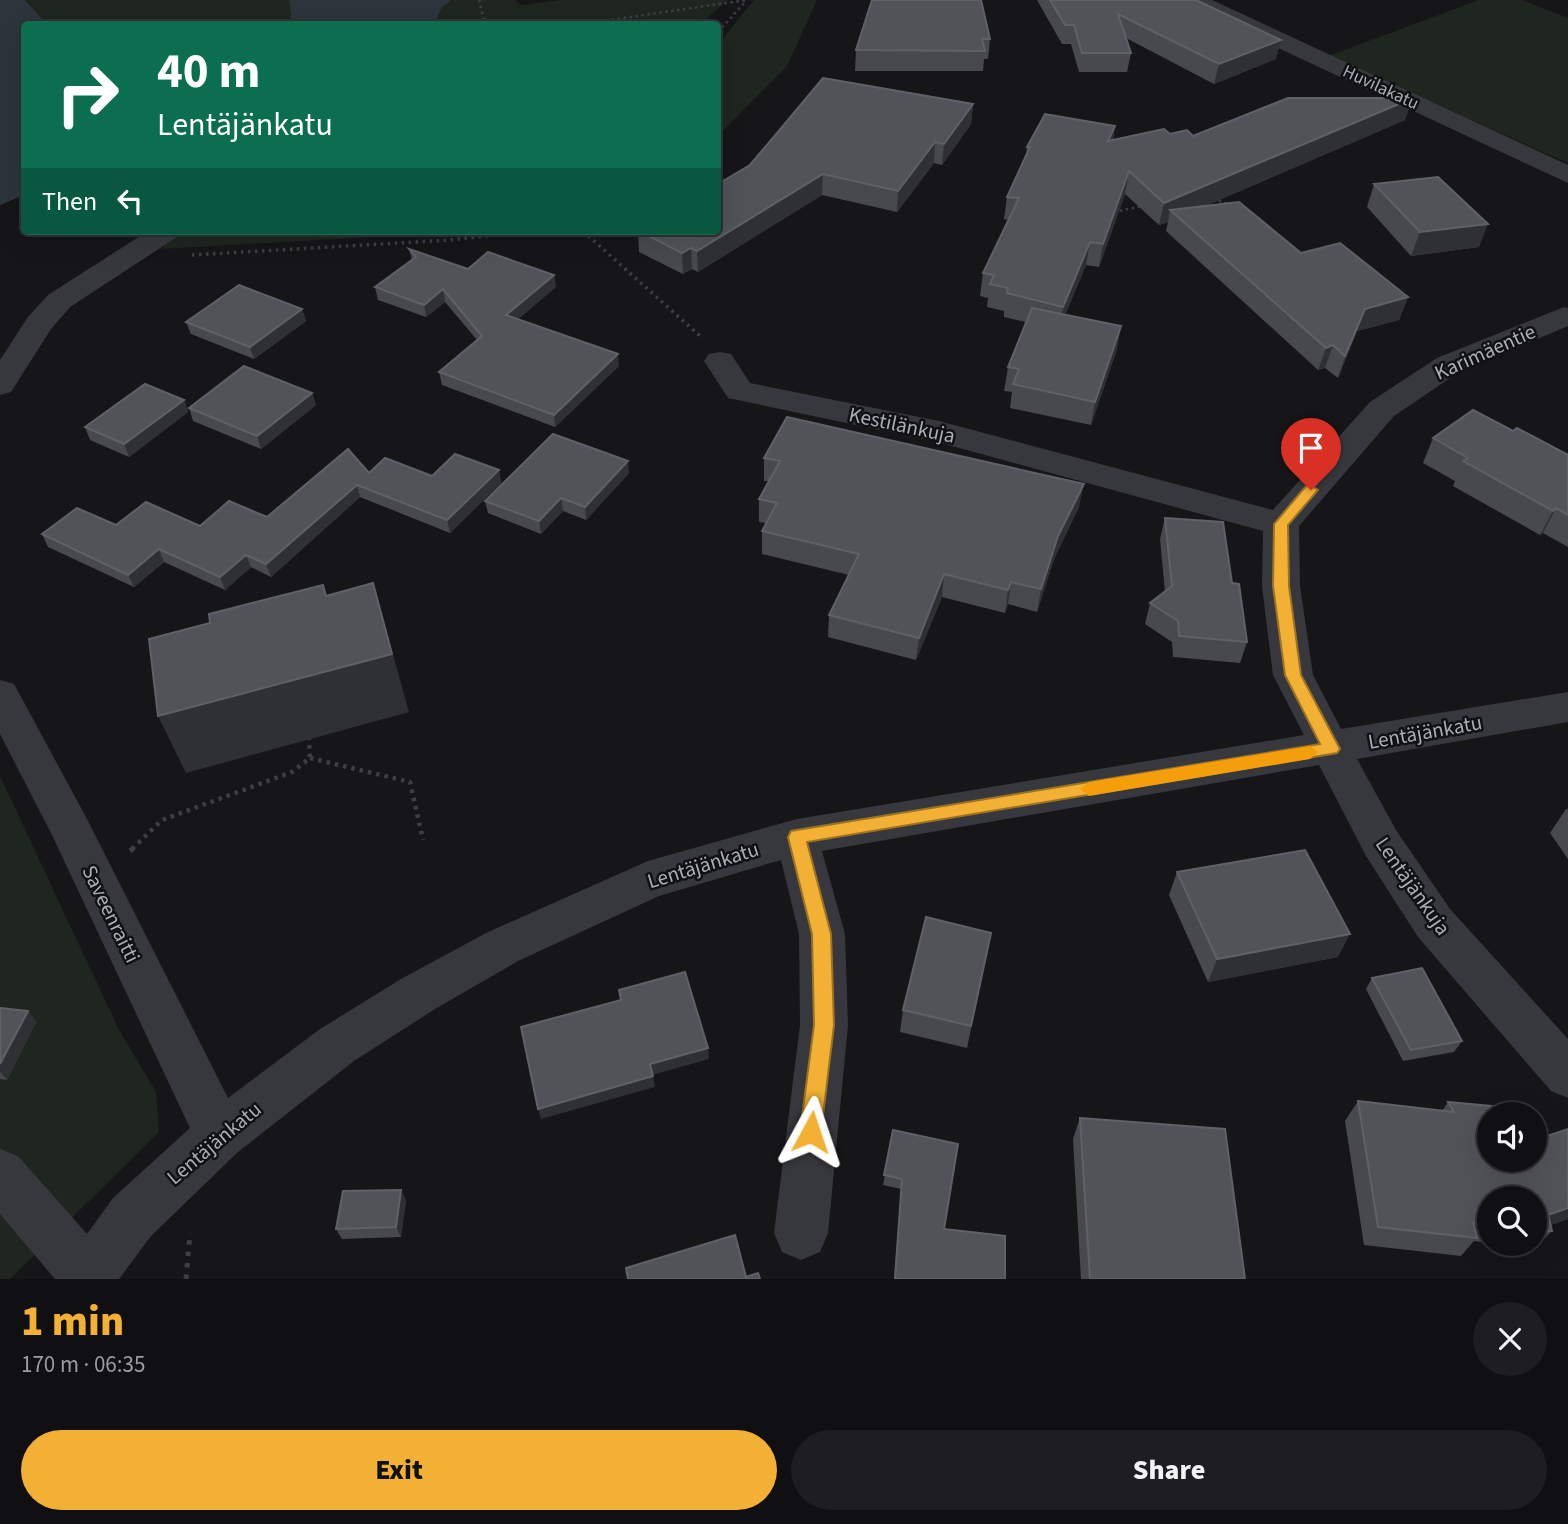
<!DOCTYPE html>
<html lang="en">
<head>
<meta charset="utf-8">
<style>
  :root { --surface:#101012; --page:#1e1e20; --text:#f1f3f6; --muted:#9c9d9f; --line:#303032; --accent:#f2b134 }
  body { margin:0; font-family:"Source Sans 3",sans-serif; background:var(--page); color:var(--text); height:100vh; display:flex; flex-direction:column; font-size:26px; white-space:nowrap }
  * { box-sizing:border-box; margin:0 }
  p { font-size:23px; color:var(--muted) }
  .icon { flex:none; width:38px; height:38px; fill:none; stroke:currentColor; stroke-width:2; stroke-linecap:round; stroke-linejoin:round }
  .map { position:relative; height:1279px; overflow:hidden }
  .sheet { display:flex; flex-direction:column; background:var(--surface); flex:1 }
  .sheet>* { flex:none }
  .top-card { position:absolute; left:21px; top:21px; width:700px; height:214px; border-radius:7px; box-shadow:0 7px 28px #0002,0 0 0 2px var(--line); background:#0b6e4f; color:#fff; overflow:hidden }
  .buttons { position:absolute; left:1477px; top:1102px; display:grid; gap:14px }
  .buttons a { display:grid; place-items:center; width:70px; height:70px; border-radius:50%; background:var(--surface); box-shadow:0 7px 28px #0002,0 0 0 2px var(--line); font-size:35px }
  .pin { position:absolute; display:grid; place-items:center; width:60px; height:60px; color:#fff; margin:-72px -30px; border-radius:50% 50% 50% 0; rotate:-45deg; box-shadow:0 0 7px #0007 }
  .pin .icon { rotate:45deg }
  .me { position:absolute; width:77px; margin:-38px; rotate:5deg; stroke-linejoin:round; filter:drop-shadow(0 0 5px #0008) }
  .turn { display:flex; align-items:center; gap:24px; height:147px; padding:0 21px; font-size:32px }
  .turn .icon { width:91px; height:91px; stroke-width:2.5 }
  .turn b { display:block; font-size:49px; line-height:60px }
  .then { display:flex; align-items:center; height:66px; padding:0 21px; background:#0003; gap:14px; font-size:26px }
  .round { display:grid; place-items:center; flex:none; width:74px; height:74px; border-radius:37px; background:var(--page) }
  .head { display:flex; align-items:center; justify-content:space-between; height:119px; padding:0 21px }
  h1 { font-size:42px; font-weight:800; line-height:52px; color:var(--accent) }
  .primary-button { display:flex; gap:14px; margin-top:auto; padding:14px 21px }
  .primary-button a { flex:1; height:80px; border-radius:42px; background:var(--accent); color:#111; font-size:28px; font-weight:800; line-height:80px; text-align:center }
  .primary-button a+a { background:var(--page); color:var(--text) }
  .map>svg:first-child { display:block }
</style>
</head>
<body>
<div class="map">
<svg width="1568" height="1279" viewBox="0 0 1568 1279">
  <rect width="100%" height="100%" fill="#161618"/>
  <g fill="#1e261f">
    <polygon points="25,0 289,0 292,24 47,24"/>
    <polygon points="451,0 515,0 521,5 560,0 728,0 700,24 406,24 435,21 442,8"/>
    <polygon points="754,0 817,0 787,66 718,136 720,42"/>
    <polygon points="1479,0 1522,0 1568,18 1568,163 1328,56"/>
    <polygon points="185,231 475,231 162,249 168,240"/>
    <polygon points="0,776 119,1030 156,1092 159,1132 10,1279 0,1279"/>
  </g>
  <g fill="#2c353c">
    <polygon points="0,0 25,0 47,24 24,24 24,195 0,205"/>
    <polygon points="289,0 451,0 442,8 435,21 406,24 292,24"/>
  </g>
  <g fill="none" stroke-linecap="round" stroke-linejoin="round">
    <g stroke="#3d3f44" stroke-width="2.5" stroke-dasharray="2.5 3.5" stroke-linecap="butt">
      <polyline points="479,0 485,24"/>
      <polyline points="582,24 747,0"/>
      <polyline points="718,32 746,1"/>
      <polyline points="1213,199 1231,205"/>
      <polyline points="1114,212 1143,206"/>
    </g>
    <g stroke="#3d3f44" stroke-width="3.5" stroke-dasharray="2.5 4.5" stroke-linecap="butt">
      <polyline points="583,231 700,336"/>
      <polyline points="192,255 450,240 529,231"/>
    </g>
    <g stroke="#3d3f44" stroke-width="4.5" stroke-dasharray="3.5 5" stroke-linecap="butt">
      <polyline points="310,758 410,782 423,840"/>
      <polyline points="132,849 162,820 292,772 310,758 309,739"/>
    </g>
    <g stroke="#3d3f44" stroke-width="5" stroke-dasharray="4.5 7" stroke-linecap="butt">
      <polyline points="130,851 134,848"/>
      <polyline points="186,1279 190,1233"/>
    </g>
    <g fill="#37383d" fill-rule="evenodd">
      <polygon points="1183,0 1212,0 1568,165 1568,183 1186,5"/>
      <polygon points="148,231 181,231 177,237 70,307 51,329 11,392 0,395 0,360 28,317 48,295"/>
      <polygon points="1564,307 1568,308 1568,326 1459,372 1394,416 1299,526 1300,586 1313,675 1341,729 1568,692 1568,722 1357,759 1396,830 1450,909 1568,1039 1568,1098 1551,1091 1418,937 1366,856 1319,765 822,851 845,934 848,1025 828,1233 820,1252 801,1260 782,1252 774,1233 800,1025 799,934 781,860 659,896 518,961 435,1009 354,1061 238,1152 151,1236 119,1279 55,1279 0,1214 0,1149 18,1156 87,1234 113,1198 190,1128 52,835 0,734 0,680 14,684 20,695 87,819 228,1098 320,1029 401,979 486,933 648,861 797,819 1304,735 1273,675 1262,586 1263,531 937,442 728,398 704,361 709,354 720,352 731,354 750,383 939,421 1273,510 1370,402 1437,358"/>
    </g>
  </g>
  <g fill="#47494d">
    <polygon points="872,0 990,39 988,59 984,59 983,71 855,71 856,50"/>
    <polygon points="1037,0 1196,0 1276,59 1214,84 1126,38 1131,53 1127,72 1079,72 1071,44 1062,44"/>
    <polygon points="973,104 971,124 942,165 934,163 897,212 822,195 698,272 692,269 683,274 639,252 638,231 718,231 718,184"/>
    <polygon points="1405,120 1205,206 1301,253 1408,297 1399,320 1357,331 1338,378 1325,368 1318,370 1166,231 1168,222 1159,225 1125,194 1099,267 1086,265 1065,315 1117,349 1091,425 1010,408 1012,392 1004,391 1008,367 1026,322 1004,317 1004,311 987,307 988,298 980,296 983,273 1008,220 1004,219 1007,197 1026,156 1027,147 1115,126 1113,140 1170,134 1193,136"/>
    <polygon points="1374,184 1479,247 1411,256 1367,207"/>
    <polygon points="409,249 468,269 554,275 556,287 518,319 619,366 555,427 442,385 439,372 477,340 445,302 426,317 378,300 375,287 412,260"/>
    <polygon points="302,309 306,321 254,359 191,334 186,322"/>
    <polygon points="312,393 316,405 261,449 193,421 189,408"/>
    <polygon points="184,400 188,412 129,457 90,440 85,427"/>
    <polygon points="1513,431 1568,455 1568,547 1543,533 1540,535 1453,486 1455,481 1423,463 1433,438"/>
    <polygon points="764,458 1079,507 1054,559 1037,612 1008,604 1005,613 942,597 916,660 828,637 829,615 849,575 762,554 762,531 766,523 759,522 759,499 769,481 764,481"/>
    <polygon points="499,470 501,483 450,533 360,497 271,577 251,567 225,590 164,562 134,587 48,547 42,534 116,525 200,526 267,517 369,473 432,476"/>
    <polygon points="629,473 586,520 563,511 541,534 488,513 485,501"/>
    <polygon points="1165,518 1232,583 1247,642 1240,663 1173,657 1172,642 1145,624 1150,603 1165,592 1160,539"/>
    <polygon points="1566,809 1568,809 1568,859 1550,833"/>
    <polygon points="1177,872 1338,957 1208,982 1169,895"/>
    <polygon points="991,933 967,1048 900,1032 903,1010"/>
    <polygon points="1372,978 1462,1041 1454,1052 1403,1061 1366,989"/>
    <polygon points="0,1008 28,1011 36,1022 7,1080 0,1079"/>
    <polygon points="1358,1101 1442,1111 1448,1102 1489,1160 1568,1129 1568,1219 1551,1225 1552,1231 1535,1248 1500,1244 1535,1244 1535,1199 1489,1199 1489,1243 1474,1241 1461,1256 1364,1245 1345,1121"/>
    <polygon points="1080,1118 1245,1279 1081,1279 1073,1139"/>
    <polygon points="893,1130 944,1229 1005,1279 894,1279 901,1189 883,1185"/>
    <polygon points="406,1200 401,1237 342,1239 336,1229"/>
  </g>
  <g fill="#2f3033">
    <polygon points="1281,40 1276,59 1214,84 1219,64"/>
    <polygon points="1413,98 1405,120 1179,217 1170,210 1168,222 1159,225 1164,203"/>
    <polygon points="973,104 971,124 942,165 944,144"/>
    <polygon points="1115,126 1111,148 1108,141"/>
    <polygon points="935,142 934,163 897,212 898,191"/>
    <polygon points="1129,171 1125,194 1099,267 1103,244"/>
    <polygon points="823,174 822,195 698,272 697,251"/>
    <polygon points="1488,224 1479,247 1411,256 1420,232"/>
    <polygon points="1090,242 1086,265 1059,330 1063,307"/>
    <polygon points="691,248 692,269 683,274 682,253"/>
    <polygon points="554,275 556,287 508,327 506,315"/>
    <polygon points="443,289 445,302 426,317 424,305"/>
    <polygon points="1408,297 1399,320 1357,331 1338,378 1345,356 1365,309"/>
    <polygon points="302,309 306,321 254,359 250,347"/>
    <polygon points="1121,326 1117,349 1091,425 1095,402"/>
    <polygon points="1333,345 1325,368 1318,370 1326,348"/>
    <polygon points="618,354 619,366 555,427 554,415"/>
    <polygon points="312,393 316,405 261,449 257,436"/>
    <polygon points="184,400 188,412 129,457 124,444"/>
    <polygon points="628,461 629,473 586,520 585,507"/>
    <polygon points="499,470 501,483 450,533 447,520"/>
    <polygon points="1084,484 1079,507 1054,559 1037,612 1041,589 1058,536"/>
    <polygon points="357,485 360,497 271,577 266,564"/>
    <polygon points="561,498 563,511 541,534 539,521"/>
    <polygon points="1556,508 1543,533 1540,535 1553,511"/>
    <polygon points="159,549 164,562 134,587 128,575"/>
    <polygon points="246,555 251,567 225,590 220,577"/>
    <polygon points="944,574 942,597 916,660 919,638"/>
    <polygon points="1011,582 1008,604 1005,613 1008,590"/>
    <polygon points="373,583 409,712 186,773 158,716"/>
    <polygon points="1350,934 1338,957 1208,982 1217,959"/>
    <polygon points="28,1011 36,1022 7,1080 0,1072 0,1064"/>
    <polygon points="708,1048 709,1059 652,1075 650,1064"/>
    <polygon points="653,1076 655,1087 541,1119 538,1109"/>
    <polygon points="401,1190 406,1200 401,1237 396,1227"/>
    <polygon points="1568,1208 1568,1219 1539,1229 1548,1215"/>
  </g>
  <g fill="#525359" stroke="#5f6168" stroke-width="2">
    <polygon points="872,0 981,0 990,39 982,39 985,51 856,50"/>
    <polygon points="1050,0 1196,0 1281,40 1219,64 1118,14 1131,53 1082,53 1074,25 1065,25"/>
    <polygon points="823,78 973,104 944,144 935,142 898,191 823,174 697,251 691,248 682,253 639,231 718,231 718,184 750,165"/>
    <polygon points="1288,98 1413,98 1164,203 1129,171 1103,244 1090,242 1063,307 1007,293 1008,288 990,284 994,275 983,273 1019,198 1007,197 1030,147 1027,147 1045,114 1115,126 1108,141 1164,129 1170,134 1187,130 1193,136"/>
    <polygon points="1438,177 1488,224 1420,232 1374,184"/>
    <polygon points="1239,202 1301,253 1340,243 1408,297 1365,309 1345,356 1333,345 1326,348 1170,210"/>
    <polygon points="409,249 468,269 488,252 554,275 506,315 618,354 554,415 439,372 482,336 443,289 424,305 375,287 416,257"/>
    <polygon points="239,285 302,309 250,347 186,322"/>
    <polygon points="1032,308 1121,326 1095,402 1013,384 1019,369 1008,367"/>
    <polygon points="244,366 312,393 257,436 189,408"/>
    <polygon points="145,384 184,400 124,444 85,427"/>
    <polygon points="1473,410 1513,431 1517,428 1568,455 1568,515 1556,508 1553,511 1463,461 1468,458 1433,438"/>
    <polygon points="787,417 1084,484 1058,536 1041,589 1011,582 1008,590 944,574 919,638 829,615 859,554 762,531 777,503 759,499 780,461 764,458"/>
    <polygon points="553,434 628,461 585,507 561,498 539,521 485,501"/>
    <polygon points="348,449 369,473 385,458 432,476 455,454 499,470 447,520 357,485 266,564 246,555 220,577 159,549 128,575 42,534 77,508 116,525 146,502 200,526 229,501 267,517"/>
    <polygon points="1165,518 1223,522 1232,583 1239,584 1247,642 1179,636 1178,621 1150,603 1172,586"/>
    <polygon points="373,583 392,654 158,716 149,639 210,623 209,614 323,585 326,596"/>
    <polygon points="1305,850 1350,934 1217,959 1177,872"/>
    <polygon points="926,917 991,933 971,1026 903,1010"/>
    <polygon points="1422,968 1462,1041 1411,1050 1372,978"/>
    <polygon points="685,972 708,1048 650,1064 653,1076 538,1109 521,1027 621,1000 619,990"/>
    <polygon points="0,1008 28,1011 0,1064"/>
    <polygon points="1358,1101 1454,1112 1448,1102 1523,1109 1524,1115 1489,1115 1489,1160 1535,1160 1535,1140 1568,1129 1568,1208 1548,1215 1552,1231 1535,1229 1535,1199 1489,1199 1489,1224 1473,1222 1477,1238 1378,1227"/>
    <polygon points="1080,1118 1225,1129 1245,1279 1090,1279"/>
    <polygon points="893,1130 958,1144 944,1229 1005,1236 1005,1279 895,1279 902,1179 884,1175"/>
    <polygon points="401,1190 396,1227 336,1229 343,1191"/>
    <polygon points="735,1235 746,1277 758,1273 760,1279 628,1279 626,1268"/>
  </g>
  <polygon fill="#f2b134" stroke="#9d7322" stroke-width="2" points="1311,485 1318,490 1288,525 1289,586 1301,675 1340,749 1337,753 807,842 831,934 834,1025 821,1132 818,1139 811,1142 803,1139 800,1132 814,1025 812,934 788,837 791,831 1320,744 1285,675 1273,586 1274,524 1306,486"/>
  <polygon fill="#f59e0b" points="1310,746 1318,752 1310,759 1089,796 1080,789 1089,782"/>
  <g text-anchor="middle" stroke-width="5" stroke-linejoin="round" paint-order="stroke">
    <g font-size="18" fill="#a8adb8" stroke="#111113">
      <text transform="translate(1381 87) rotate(25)" y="6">Huvilakatu</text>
    </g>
    <g font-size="21" fill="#a8adb8" stroke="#111113">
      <text transform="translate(1485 352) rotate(-24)" y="7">Karimäentie</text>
      <text transform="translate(902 425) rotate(12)" y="7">Kestilänkuja</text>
      <text transform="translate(1425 732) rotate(-10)" y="7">Lentäjänkatu</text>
      <text transform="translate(703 865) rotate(-17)" y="7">Lentäjänkatu</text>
      <text transform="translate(1413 886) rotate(55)" y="7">Lentäjänkuja</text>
      <text transform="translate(111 914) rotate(64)" y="7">Saveenraitti</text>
      <text transform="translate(214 1143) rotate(-40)" y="7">Lentäjänkatu</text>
    </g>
  </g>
</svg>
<div class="buttons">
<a><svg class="icon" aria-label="sound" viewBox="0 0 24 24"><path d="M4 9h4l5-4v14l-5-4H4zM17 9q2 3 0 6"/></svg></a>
<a><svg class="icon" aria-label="search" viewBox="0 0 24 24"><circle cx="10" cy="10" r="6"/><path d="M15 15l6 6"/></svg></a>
</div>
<div class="pin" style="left:1311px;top:490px;background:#d93025"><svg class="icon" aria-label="arrive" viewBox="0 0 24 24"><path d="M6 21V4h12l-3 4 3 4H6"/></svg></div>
<svg class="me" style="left:811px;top:1132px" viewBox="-20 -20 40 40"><path d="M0-17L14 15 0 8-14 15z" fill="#f2b134" stroke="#fff" stroke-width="4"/></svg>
<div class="top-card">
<div class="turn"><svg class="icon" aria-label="right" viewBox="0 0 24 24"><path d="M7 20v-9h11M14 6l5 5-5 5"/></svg><div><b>40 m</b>Lentäjänkatu</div></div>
<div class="then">Then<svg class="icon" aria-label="left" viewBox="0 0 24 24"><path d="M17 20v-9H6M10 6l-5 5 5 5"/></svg></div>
</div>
</div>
<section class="sheet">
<div class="head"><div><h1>1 min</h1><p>170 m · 06:35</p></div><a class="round"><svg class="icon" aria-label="close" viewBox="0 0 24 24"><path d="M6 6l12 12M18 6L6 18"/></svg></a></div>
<div class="primary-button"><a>Exit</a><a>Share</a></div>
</section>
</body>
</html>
